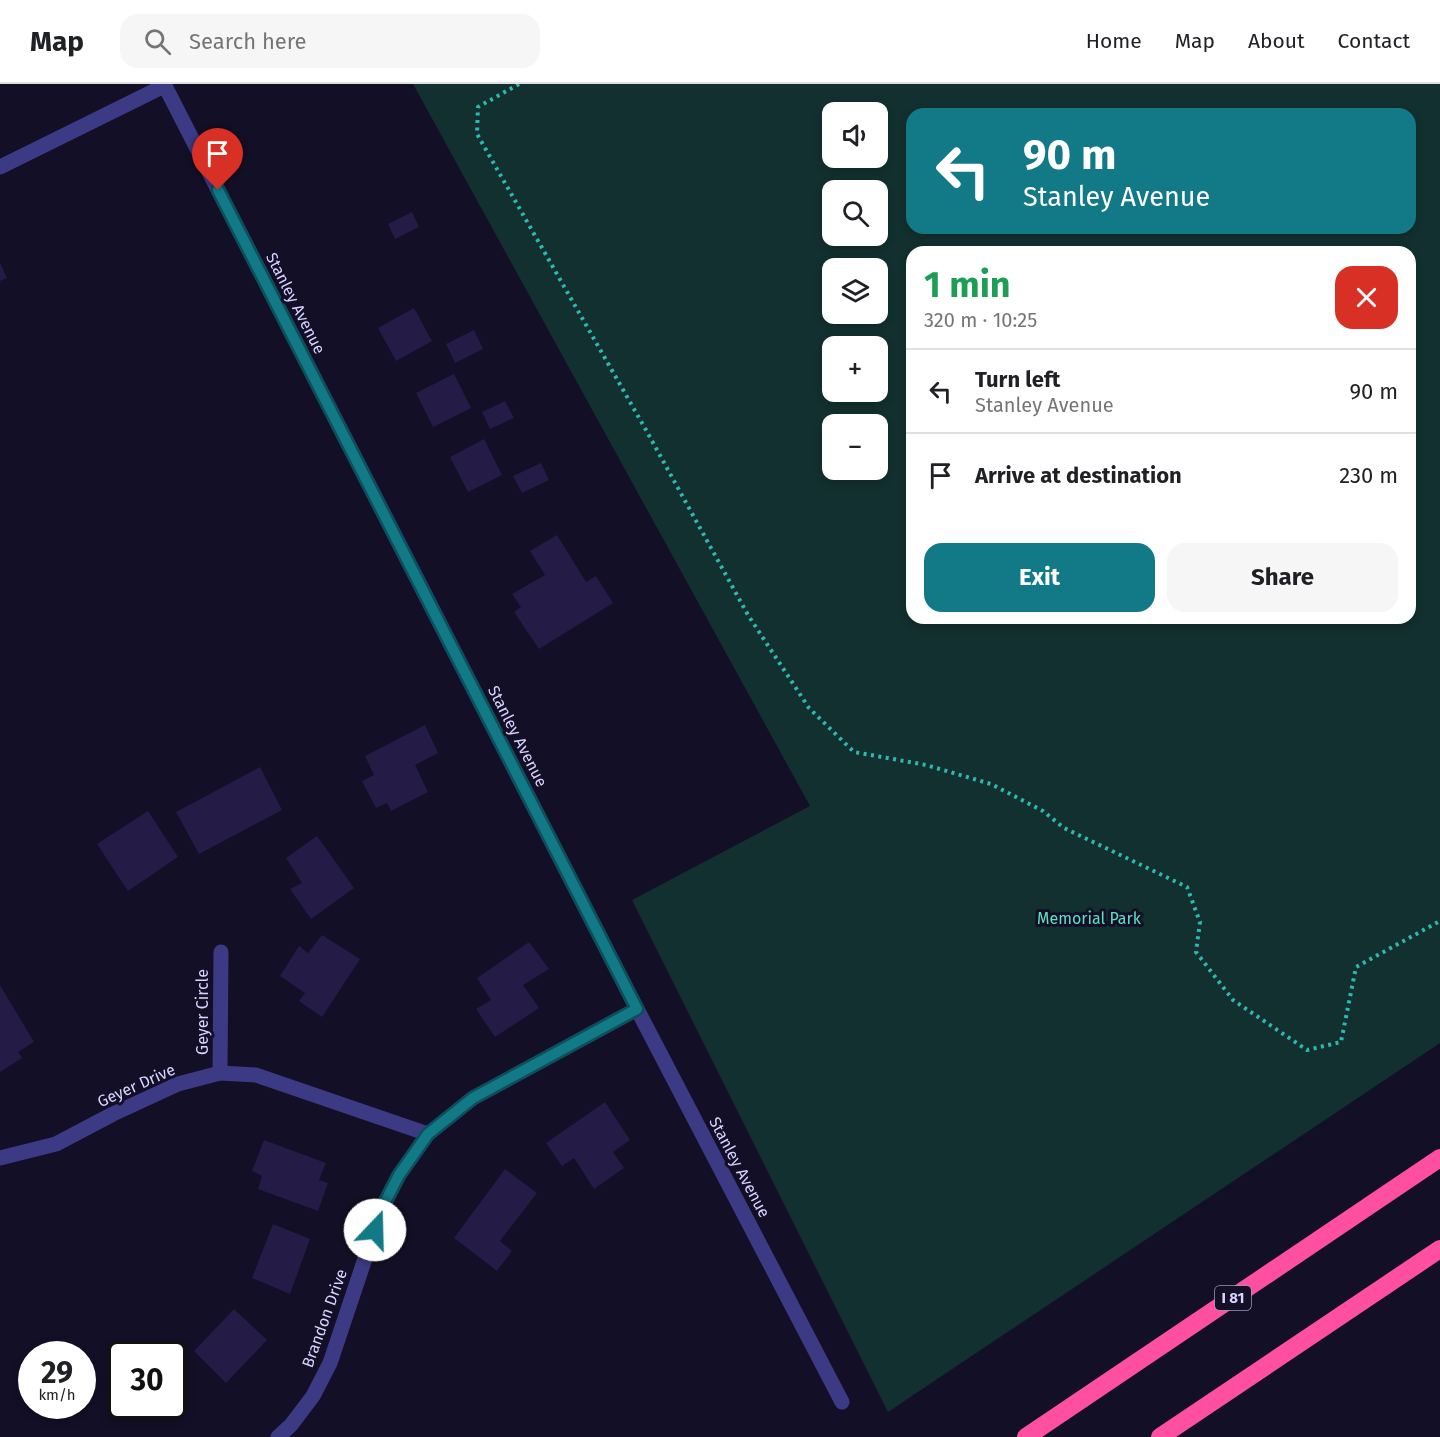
<!DOCTYPE html>
<html lang="en">
<head>
<meta charset="utf-8">
<style>
  :root { --surface:#fff; --page:#f6f6f6; --text:#202124; --muted:#757577; --line:#e0e0e0; --accent:#127987 }
  body { margin:0; font-family:"Fira Sans",sans-serif; background:var(--page); color:var(--text); height:100vh; display:flex; flex-direction:column; font-size:22px; white-space:nowrap }
  * { box-sizing:border-box; margin:0 }
  p { font-size:20px; color:var(--muted) }
  .icon { flex:none; width:33px; height:33px; fill:none; stroke:currentColor; stroke-width:2; stroke-linecap:round; stroke-linejoin:round }
  .map { position:relative; flex:1; overflow:hidden }
  .side { position:absolute; left:906px; top:162px; width:510px; height:378px; display:flex; flex-direction:column; background:var(--surface); border-radius:18px; box-shadow:0 3px 9px #0003 }
  .side>* { flex:none }
  .guide { position:absolute; left:906px; top:24px; width:510px; height:126px; border-radius:18px; box-shadow:0 3px 9px #0003; background:#127987; color:#fff; overflow:hidden }
  .tools { position:absolute; left:822px; top:18px; display:grid; gap:12px }
  .tools a { display:grid; place-items:center; width:66px; height:66px; border-radius:12px; background:var(--surface); box-shadow:0 3px 9px #0003; font-size:30px }
  .speed { position:absolute; left:18px; top:1257px; display:flex; gap:12px; font-size:30px; font-weight:700; text-align:center }
  .speed>* { display:grid; place-content:center; width:78px; height:78px; border-radius:50%; background:var(--surface); box-shadow:0 3px 9px #0003; line-height:1 }
  .speed small { font-size:15px; font-weight:400 }
  .speed .limit { border:3px solid #111; border-radius:9px; background:#fff; color:#111 }
  .pin { position:absolute; display:grid; place-items:center; width:51px; height:51px; color:#fff; margin:-62px -26px; border-radius:50% 50% 50% 0; rotate:-45deg; box-shadow:0 0 6px #0007 }
  .pin .icon { rotate:45deg }
  .me { position:absolute; width:66px; margin:-33px; rotate:21deg; stroke-linejoin:round; filter:drop-shadow(0 0 4px #0008) }
  .turn { display:flex; align-items:center; gap:21px; height:126px; padding:0 18px; font-size:27px }
  .turn .icon { width:78px; height:78px; stroke-width:2.5 }
  .turn b { display:block; font-size:42px; line-height:51px }
  .round { display:grid; place-items:center; flex:none; width:63px; height:63px; border-radius:18px; background:var(--page) }
  .summary { display:flex; align-items:center; justify-content:space-between; height:102px; padding:0 18px }
  h1 { font-size:36px; font-weight:700; line-height:45px; color:#1e9e55 }
  .cta { display:flex; gap:12px; margin-top:auto; padding:12px 18px }
  .cta a { flex:1; height:69px; border-radius:18px; background:var(--accent); color:#fff; font-size:24px; font-weight:700; line-height:69px; text-align:center }
  .cta a+a { background:var(--page); color:var(--text) }
  ul { padding:0; list-style:none }
  li { display:flex; align-items:center; gap:18px; height:84px; padding:0 18px; border-top:2px solid var(--line) }
  li div { flex:1 }
  li b { display:block; font-size:22px }
  li em { font-style:normal }
  header { display:flex; align-items:center; gap:36px; box-sizing:border-box; height:84px; padding:0 30px; background:var(--surface); border-bottom:2px solid var(--line) }
  header strong { font-size:28px }
  nav { display:flex; gap:33px; margin-inline-start:auto; font-size:21px }
  .search { width:420px; height:54px; background:var(--page); display:flex; align-items:center; gap:15px; box-sizing:border-box; padding:0 21px; border-radius:18px; color:var(--muted); font-size:22px }
  .map>svg:first-child { display:block }
</style>
</head>
<body>
<header>
<strong>Map</strong>
<div class="search"><svg class="icon" aria-label="search" viewBox="0 0 24 24"><circle cx="10" cy="10" r="6"/><path d="M15 15l6 6"/></svg>Search here</div>
<nav><a>Home</a><a>Map</a><a>About</a><a>Contact</a></nav>
</header>
<div class="map">
<svg width="1440" height="1353" viewBox="0 0 1440 1353">
  <rect width="100%" height="100%" fill="#130f26"/>
  <path fill="#12302f" fill-rule="evenodd" d="M 413,0 L 1440,0 L 1440,959 L 888,1328 L 632,816 L 810,722 ZM 832,28 L 878,28 L 878,74 L 832,74 ZM 912,30 L 1410,30 L 1410,144 L 912,144 ZM 832,106 L 878,106 L 878,152 L 832,152 ZM 912,168 L 1410,168 L 1410,534 L 912,534 ZM 832,184 L 878,184 L 878,230 L 832,230 ZM 832,262 L 878,262 L 878,308 L 832,308 ZM 832,340 L 878,340 L 878,386 L 832,386 Z"/>
  <g fill="#241b47">
    <polygon points="412,128 419,143 395,155 388,140"/>
    <polygon points="0,179 7,194 0,197"/>
    <polygon points="414,224 432,257 396,277 378,244"/>
    <polygon points="474,246 483,265 455,279 446,260"/>
    <polygon points="454,290 471,324 433,343 416,309"/>
    <polygon points="505,317 514,334 490,345 482,328"/>
    <polygon points="484,355 502,391 468,408 450,373"/>
    <polygon points="541,379 549,396 522,409 513,392"/>
    <polygon points="557,451 586,498 596,492 613,519 539,565 514,528 521,523 512,510 545,491 530,467"/>
    <polygon points="425,641 438,669 415,681 428,708 391,727 387,719 376,724 362,697 374,691 365,672"/>
    <polygon points="260,683 282,726 199,770 176,728"/>
    <polygon points="148,727 178,773 128,807 97,760"/>
    <polygon points="317,752 354,804 311,835 290,805 302,799 286,774"/>
    <polygon points="322,851 360,875 322,933 299,917 305,909 280,892 299,862 308,869"/>
    <polygon points="529,858 549,885 523,901 539,924 495,953 476,925 491,916 477,894"/>
    <polygon points="0,901 34,958 18,968 22,974 0,988"/>
    <polygon points="605,1018 630,1056 613,1068 624,1084 594,1105 574,1074 562,1082 546,1059"/>
    <polygon points="264,1056 326,1079 319,1096 328,1099 318,1127 258,1105 262,1092 252,1087"/>
    <polygon points="505,1085 537,1109 500,1157 512,1167 497,1187 454,1154"/>
    <polygon points="273,1140 310,1155 290,1210 252,1194"/>
    <polygon points="234,1225 267,1256 226,1299 194,1267"/>
  </g>
  <g fill="none" stroke-linecap="round" stroke-linejoin="round">
    <polyline stroke="#2fb8b0" stroke-width="4" stroke-dasharray="3 4.5" stroke-linecap="butt" points="519,0 478,23 477,50 646,346 748,531 809,624 854,668 926,681 991,700 1043,727 1064,744 1187,803 1200,838 1196,868 1233,916 1307,966 1341,958 1356,883 1440,837"/>
    <g stroke="#3d3a85" stroke-width="15">
      <polyline points="164,0 637,925 842,1318"/>
      <polyline points="0,83 164,2"/>
      <polyline points="220,989 221,868"/>
      <polyline points="0,1074 56,1060 113,1030 178,1000 220,989 256,991 428,1050"/>
      <polyline points="278,1353 291,1341 313,1312 330,1279 382,1124 399,1091 428,1050 473,1014 637,925"/>
    </g>
    <g stroke="#ff4fa3" stroke-width="18">
      <polyline points="1026,1353 1440,1074"/>
      <polyline points="1160,1353 1440,1165"/>
    </g>
  </g>
  <g fill="none" stroke-linecap="round" stroke-linejoin="round">
    <defs>
      <polyline id="route" points="218,106 637,925 473,1014 428,1050 399,1091 382,1124 375,1146"/>
    </defs>
    <use href="#route" stroke="#0c4f58" stroke-width="15"/>
    <use href="#route" stroke="#127987" stroke-width="10"/>
  </g>
  <g text-anchor="middle" stroke-width="6" stroke-linejoin="round" paint-order="stroke">
    <rect fill="#130f26" stroke="#9e99be" stroke-width="1.5" x="1215" y="1202" width="36" height="24" rx="4.5"/>
    <g font-size="15" font-weight="bold" fill="#d9d4ff">
      <text x="1233" y="1219">I 81</text>
    </g>
    <g font-size="16" fill="#d9d4ff" stroke="#130f26">
      <text transform="translate(296 219) rotate(63)" y="6">Stanley Avenue</text>
      <text transform="translate(518 652) rotate(63)" y="6">Stanley Avenue</text>
      <text transform="translate(202 928) rotate(-90)" y="6">Geyer Circle</text>
      <text transform="translate(136 1001) rotate(-24)" y="6">Geyer Drive</text>
      <text transform="translate(740 1083) rotate(62)" y="6">Stanley Avenue</text>
      <text transform="translate(324 1234) rotate(-70)" y="6">Brandon Drive</text>
    </g>
    <g font-size="16" fill="#5fe0c0" stroke="#130f26">
      <text x="1089" y="840">Memorial Park</text>
    </g>
  </g>
</svg>
<div class="tools">
<a><svg class="icon" aria-label="sound" viewBox="0 0 24 24"><path d="M4 9h4l5-4v14l-5-4H4zM17 9q2 3 0 6"/></svg></a>
<a><svg class="icon" aria-label="search" viewBox="0 0 24 24"><circle cx="10" cy="10" r="6"/><path d="M15 15l6 6"/></svg></a>
<a><svg class="icon" aria-label="layers" viewBox="0 0 24 24"><path d="M12 4l9 5-9 5-9-5zM3 14l9 5 9-5"/></svg></a>
<a>+</a>
<a>−</a>
</div>
<div class="speed"><div>29<small>km/h</small></div><div class="limit">30</div></div>
<div class="pin" style="left:218px;top:106px;background:#d93025"><svg class="icon" aria-label="arrive" viewBox="0 0 24 24"><path d="M6 21V4h12l-3 4 3 4H6"/></svg></div>
<svg class="me" style="left:375px;top:1146px" viewBox="-20 -20 40 40"><circle r="19" fill="#fff"/><path d="M0-13L10 11 0 6-10 11z" fill="#127987"/></svg>
<div class="guide">
<div class="turn"><svg class="icon" aria-label="left" viewBox="0 0 24 24"><path d="M17 20v-9H6M10 6l-5 5 5 5"/></svg><div><b>90 m</b>Stanley Avenue</div></div>
</div>
<section class="side">
<div class="summary"><div><h1>1 min</h1><p>320 m · 10:25</p></div><a class="round" style="background:#d93025;color:#fff"><svg class="icon" aria-label="close" viewBox="0 0 24 24"><path d="M6 6l12 12M18 6L6 18"/></svg></a></div>
<ul>
<li><svg class="icon" aria-label="left" viewBox="0 0 24 24"><path d="M17 20v-9H6M10 6l-5 5 5 5"/></svg><div><b>Turn left</b><p>Stanley Avenue</p></div><em>90 m</em></li>
<li><svg class="icon" aria-label="arrive" viewBox="0 0 24 24"><path d="M6 21V4h12l-3 4 3 4H6"/></svg><div><b>Arrive at destination</b></div><em>230 m</em></li>
</ul>
<div class="cta"><a>Exit</a><a>Share</a></div>
</section>
</div>
</body>
</html>
